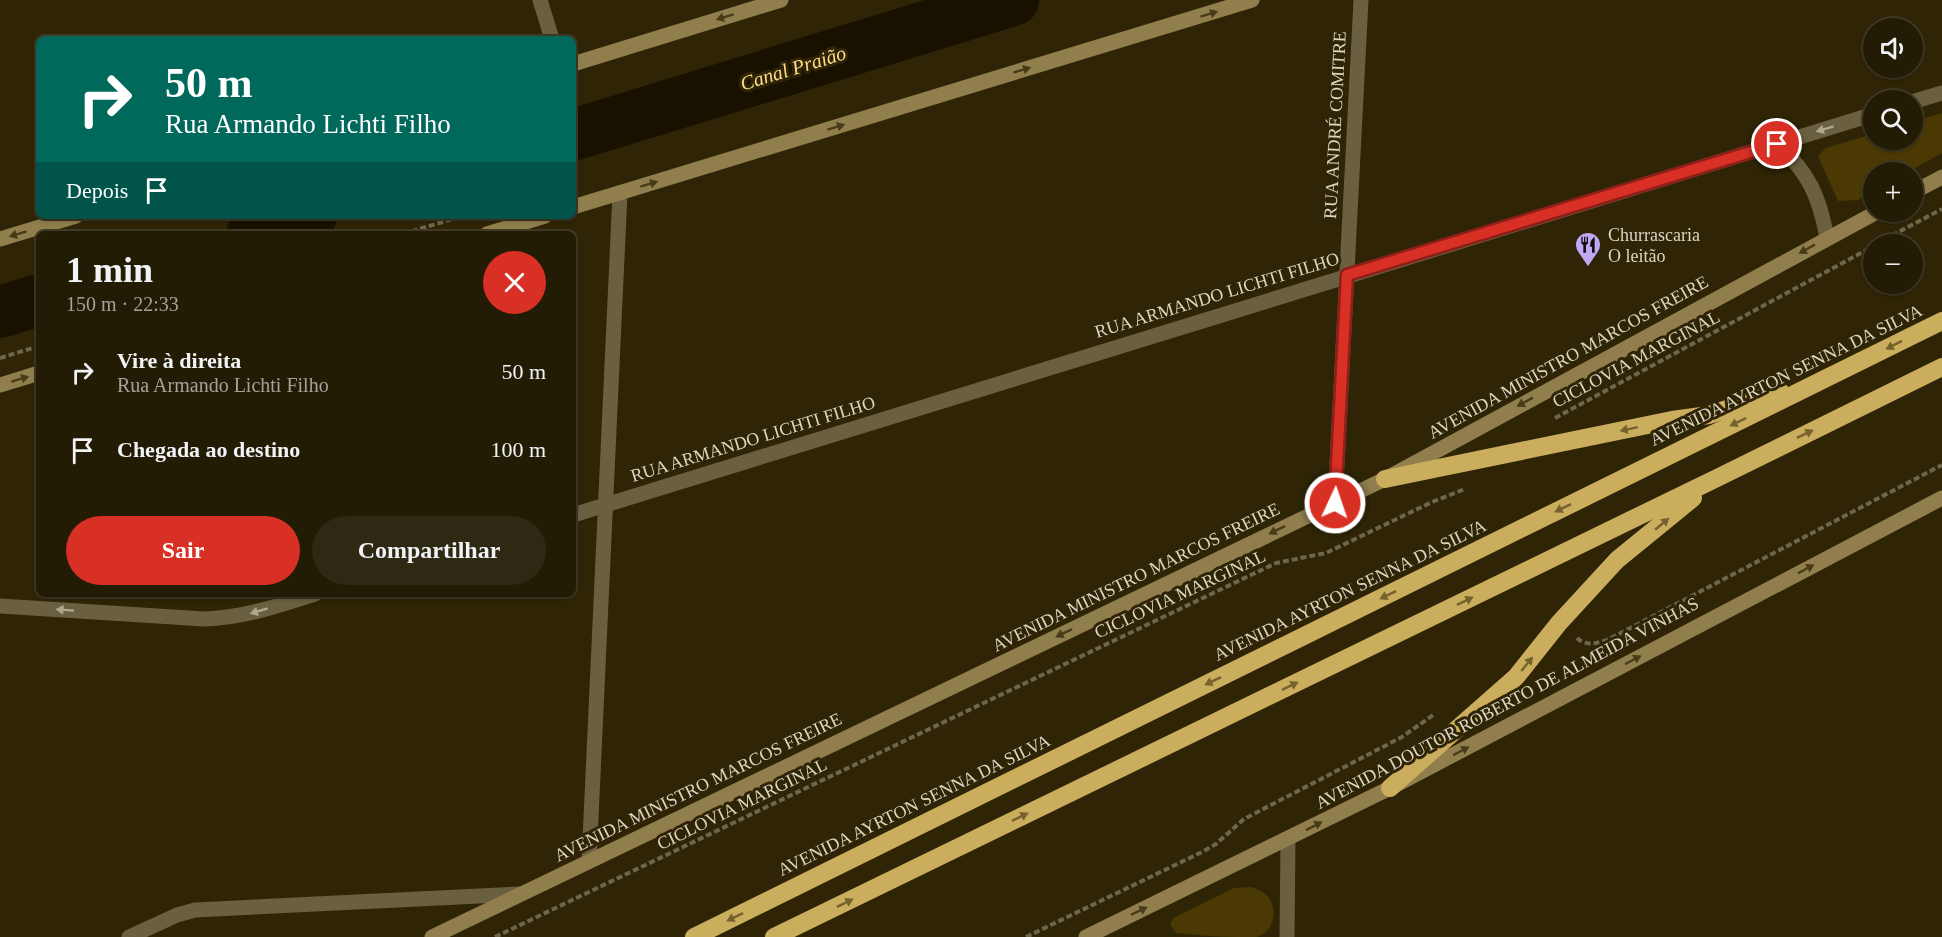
<!DOCTYPE html>
<html lang="pt">
<head>
<meta charset="utf-8">
<style>
  :root { --surface:#231c04; --page:#2f2913; --text:#f1f3f6; --muted:#a3a19a; --line:#403a26; --accent:#d93025 }
  body { margin:0; font-family:"Times New Roman",serif; background:var(--page); color:var(--text); height:100vh; display:flex; flex-direction:column; font-size:22px; white-space:nowrap }
  * { box-sizing:border-box; margin:0 }
  p { font-size:20px; color:var(--muted) }
  .icon { flex:none; width:33px; height:33px; fill:none; stroke:currentColor; stroke-width:2; stroke-linecap:round; stroke-linejoin:round }
  .map { position:relative; flex:1; overflow:hidden }
  .drawer { position:absolute; left:36px; top:231px; width:540px; height:366px; display:flex; flex-direction:column; background:var(--surface); border-radius:9px; box-shadow:0 2px 4px #0004,0 0 0 2px var(--line) }
  .drawer>* { flex:none }
  .hud { position:absolute; left:36px; top:36px; width:540px; height:183px; border-radius:9px; box-shadow:0 2px 4px #0004,0 0 0 2px var(--line); background:#00695c; color:#fff; overflow:hidden }
  .controls { position:absolute; left:1863px; top:18px; display:grid; gap:12px }
  .controls a { display:grid; place-items:center; width:60px; height:60px; border-radius:50%; background:var(--surface); box-shadow:0 2px 4px #0004,0 0 0 2px var(--line); font-size:30px }
  .pin { position:absolute; display:grid; place-items:center; width:51px; height:51px; color:#fff; margin:-26px; border:3px solid #fff; border-radius:50%; box-shadow:0 2px 6px #0007 }
  .me { position:absolute; width:66px; margin:-33px; rotate:3deg; stroke-linejoin:round; filter:drop-shadow(0 0 4px #0008) }
  .turn { display:flex; align-items:center; gap:21px; height:126px; padding:0 30px; font-size:27px }
  .turn .icon { width:78px; height:78px; stroke-width:2.5 }
  .turn b { display:block; font-size:42px; line-height:51px }
  .then { display:flex; align-items:center; height:57px; padding:0 30px; background:#0003; gap:12px; font-size:22px }
  .round { display:grid; place-items:center; flex:none; width:63px; height:63px; border-radius:32px; background:var(--page) }
  .overview { display:flex; align-items:center; justify-content:space-between; height:102px; padding:0 30px }
  h1 { font-size:36px; font-weight:800; line-height:45px }
  .button { display:flex; gap:12px; margin-top:auto; padding:12px 30px }
  .button a { flex:1; height:69px; border-radius:36px; background:var(--accent); color:#fff; font-size:24px; font-weight:800; line-height:69px; text-align:center }
  .button a+a { background:var(--page); color:var(--text) }
  ul { padding:0; list-style:none }
  li { display:flex; align-items:center; gap:18px; height:78px; padding:0 30px }
  li div { flex:1 }
  li b { display:block; font-size:22px }
  li em { font-style:normal }
  .map>svg:first-child { display:block }
</style>
</head>
<body>
<div class="map">
<svg width="1942" height="937" viewBox="0 0 1942 937">
  <rect width="100%" height="100%" fill="#2f2506"/>
  <g fill="#4a3903">
    <polygon points="1942,113 1942,153 1908,172 1874,172 1873,191 1858,200 1838,201 1818,156 1826,148 1873,134 1874,140 1912,140 1913,122"/>
    <path d="M 1251,887 C 1262,891 1271,895 1273,908 C 1276,920 1269,934 1256,937 C 1250,937 1243,937 1237,937 C 1216,937 1196,935 1176,933 L 1170,925 L 1173,918 L 1234,888 Z"/>
  </g>
  <g fill="none" stroke-linecap="round" stroke-linejoin="round">
    <g stroke="#191100" stroke-width="52">
      <polyline points="573,135 1013,0"/>
      <polyline points="252,234 311,216"/>
      <polyline points="0,312 39,300"/>
    </g>
    <g stroke="#6e654b" stroke-width="4" stroke-dasharray="6 3" stroke-linecap="butt">
      <polyline points="403,234 462,216"/>
      <polyline points="1876,244 1942,209"/>
      <polyline points="0,358 39,346"/>
      <polyline points="1555,418 1874,246"/>
      <path d="M 1577,638 C 1588,649 1605,641 1617,635 L 1942,465"/>
      <polyline points="495,937 1276,563 1326,553 1432,502 1465,489"/>
      <polyline points="1026,937 1202,852 1216,844 1244,819 1402,737 1433,715"/>
    </g>
    <g stroke="#6a5f40" stroke-width="15">
      <polyline points="540,0 552,39"/>
      <polyline points="1912,102 1942,93"/>
      <path d="M 1777,143 C 1809,174 1819,195 1827,238"/>
      <polyline points="1335,503 1361,0"/>
      <polyline points="573,515 1874,114"/>
      <path d="M 0,606 L 204,619 C 243,618 277,606 315,594"/>
      <polyline points="589,861 620,193"/>
      <polyline points="129,937 177,915 195,910 520,894"/>
      <polyline points="1287,937 1288,839"/>
    </g>
    <g stroke="#917e4d" stroke-width="15">
      <polyline points="573,64 781,0"/>
      <polyline points="1912,193 1942,177"/>
      <polyline points="573,207 1252,0"/>
      <polyline points="487,234 545,216"/>
      <polyline points="0,239 76,216"/>
      <polyline points="0,385 39,373"/>
      <polyline points="432,937 1385,479 1877,212"/>
      <polyline points="1086,937 1390,788 1942,498"/>
    </g>
    <g stroke="#caad5d" stroke-width="18">
      <polyline points="1385,479 1672,420 1709,415 1780,391"/>
      <polyline points="1390,788 1516,677 1559,623 1617,560 1693,498"/>
      <polyline points="694,937 1942,321"/>
      <polyline points="774,937 1715,479 1942,367"/>
    </g>
  </g>
  <defs><path id="oneway-solid" d="M-6-.8H1V-3.2L6.5 0L1 3.2V.8H-6Z" transform="scale(1.5)"/></defs>
  <g fill="#483b18">
    <use href="#oneway-solid" transform="translate(1209 14) rotate(-17)"/>
    <use href="#oneway-solid" transform="translate(725 17) rotate(163)"/>
    <use href="#oneway-solid" transform="translate(1022 70) rotate(-17)"/>
    <use href="#oneway-solid" transform="translate(836 127) rotate(-17)"/>
    <use href="#oneway-solid" transform="translate(649 184) rotate(-17)"/>
    <use href="#oneway-solid" transform="translate(18 234) rotate(163)"/>
    <use href="#oneway-solid" transform="translate(1807 249) rotate(151)"/>
    <use href="#oneway-solid" transform="translate(20 379) rotate(-17)"/>
    <use href="#oneway-solid" transform="translate(1525 402) rotate(151)"/>
    <use href="#oneway-solid" transform="translate(1277 530) rotate(154)"/>
    <use href="#oneway-solid" transform="translate(1806 569) rotate(-28)"/>
    <use href="#oneway-solid" transform="translate(1064 633) rotate(154)"/>
    <use href="#oneway-solid" transform="translate(1633 660) rotate(-28)"/>
    <use href="#oneway-solid" transform="translate(1461 751) rotate(-28)"/>
    <use href="#oneway-solid" transform="translate(1314 826) rotate(-27)"/>
    <use href="#oneway-solid" transform="translate(1139 911) rotate(-26)"/>
  </g>
  <g fill="#aea68f">
    <use href="#oneway-solid" transform="translate(1825 129) rotate(163)"/>
    <use href="#oneway-solid" transform="translate(65 610) rotate(-176)"/>
    <use href="#oneway-solid" transform="translate(259 611) rotate(164)"/>
  </g>
  <g fill="#75622d">
    <use href="#oneway-solid" transform="translate(1894 345) rotate(153)"/>
    <use href="#oneway-solid" transform="translate(1738 422) rotate(154)"/>
    <use href="#oneway-solid" transform="translate(1629 429) rotate(168)"/>
    <use href="#oneway-solid" transform="translate(1805 434) rotate(-26)"/>
    <use href="#oneway-solid" transform="translate(1563 508) rotate(154)"/>
    <use href="#oneway-solid" transform="translate(1662 524) rotate(-40)"/>
    <use href="#oneway-solid" transform="translate(1388 595) rotate(154)"/>
    <use href="#oneway-solid" transform="translate(1465 601) rotate(-26)"/>
    <use href="#oneway-solid" transform="translate(1527 664) rotate(-51)"/>
    <use href="#oneway-solid" transform="translate(1213 681) rotate(154)"/>
    <use href="#oneway-solid" transform="translate(1290 686) rotate(-26)"/>
    <use href="#oneway-solid" transform="translate(1020 817) rotate(-26)"/>
    <use href="#oneway-solid" transform="translate(845 903) rotate(-26)"/>
    <use href="#oneway-solid" transform="translate(735 917) rotate(154)"/>
  </g>
  <g fill="none" stroke-linecap="round" stroke-linejoin="round">
    <defs>
      <polyline id="route" points="1335,503 1347,275 1777,144"/>
    </defs>
    <use href="#route" stroke="#8d1f18" stroke-width="15"/>
    <use href="#route" stroke="#d93025" stroke-width="10"/>
  </g>
  <defs>
    <symbol id="restaurant-pin" viewBox="-11 -11 22 30"><path d="M0 17L-7.5 6A9.5 9.5 0 1 1 7.5 6Z" fill="#c1a8f3" stroke="#2f2506"/><path d="M-5-6h1v4h1v-4h1v4h1v-4h1v5L-1.5 .5V6h-2V.5L-5-1ZM5-6V6H3V1.5H1.5Q1.5-4 5-6Z" fill="#111"/></symbol>
  </defs>
  <g fill-rule="evenodd">
    <use href="#restaurant-pin" x="1573" y="230" width="30" height="40"/>
  </g>
  <g text-anchor="middle" stroke-width="6" stroke-linejoin="round" paint-order="stroke">
    <g font-size="18" fill="#dbd5c4" stroke="#2f2506">
      <text transform="translate(1335 125) rotate(-87)" y="6">RUA ANDRÉ COMITRE</text>
      <text transform="translate(1217 295) rotate(-17)" y="6">RUA ARMANDO LICHTI FILHO</text>
      <text transform="translate(1568 357) rotate(-29)" y="6">AVENIDA MINISTRO MARCOS FREIRE</text>
      <text transform="translate(1636 359) rotate(-28)" y="6">CICLOVIA MARGINAL</text>
      <text transform="translate(1786 375) rotate(-26)" y="6">AVENIDA AYRTON SENNA DA SILVA</text>
      <text transform="translate(753 439) rotate(-17)" y="6">RUA ARMANDO LICHTI FILHO</text>
      <text transform="translate(1136 577) rotate(-26)" y="6">AVENIDA MINISTRO MARCOS FREIRE</text>
      <text transform="translate(1350 590) rotate(-26)" y="6">AVENIDA AYRTON SENNA DA SILVA</text>
      <text transform="translate(1180 594) rotate(-25)" y="6">CICLOVIA MARGINAL</text>
      <text transform="translate(1507 703) rotate(-28)" y="6">AVENIDA DOUTOR ROBERTO DE ALMEIDA VINHAS</text>
      <text transform="translate(698 787) rotate(-26)" y="6">AVENIDA MINISTRO MARCOS FREIRE</text>
      <text transform="translate(742 804) rotate(-26)" y="6">CICLOVIA MARGINAL</text>
      <text transform="translate(914 805) rotate(-26)" y="6">AVENIDA AYRTON SENNA DA SILVA</text>
    </g>
    <g font-size="18" fill="#dbd5c4" stroke="#2f2506" text-anchor="start">
      <text x="1608" y="241">Churrascaria<tspan x="1608" dy="21">O leitão</tspan></text>
    </g>
    <g font-size="20" font-style="italic" fill="#fdde8b" stroke="#2f2506">
      <text transform="translate(793 68) rotate(-17)" y="7">Canal Praião</text>
    </g>
  </g>
</svg>
<div class="controls">
<a><svg class="icon" aria-label="sound" viewBox="0 0 24 24"><path d="M4 9h4l5-4v14l-5-4H4zM17 9q2 3 0 6"/></svg></a>
<a><svg class="icon" aria-label="search" viewBox="0 0 24 24"><circle cx="10" cy="10" r="6"/><path d="M15 15l6 6"/></svg></a>
<a>+</a>
<a>−</a>
</div>
<div class="pin" style="left:1777px;top:144px;background:#d93025"><svg class="icon" aria-label="arrive" viewBox="0 0 24 24"><path d="M6 21V4h12l-3 4 3 4H6"/></svg></div>
<svg class="me" style="left:1335px;top:503px" viewBox="-20 -20 40 40"><circle r="17" fill="#d93025" stroke="#fff" stroke-width="3"/><path d="M0-11L8 9 0 5-8 9z" fill="#fff"/></svg>
<div class="hud">
<div class="turn"><svg class="icon" aria-label="right" viewBox="0 0 24 24"><path d="M7 20v-9h11M14 6l5 5-5 5"/></svg><div><b>50 m</b>Rua Armando Lichti Filho</div></div>
<div class="then">Depois<svg class="icon" aria-label="arrive" viewBox="0 0 24 24"><path d="M6 21V4h12l-3 4 3 4H6"/></svg></div>
</div>
<section class="drawer">
<div class="overview"><div><h1>1 min</h1><p>150 m · 22:33</p></div><a class="round" style="background:#d93025;color:#fff"><svg class="icon" aria-label="close" viewBox="0 0 24 24"><path d="M6 6l12 12M18 6L6 18"/></svg></a></div>
<ul>
<li><svg class="icon" aria-label="right" viewBox="0 0 24 24"><path d="M7 20v-9h11M14 6l5 5-5 5"/></svg><div><b>Vire à direita</b><p>Rua Armando Lichti Filho</p></div><em>50 m</em></li>
<li><svg class="icon" aria-label="arrive" viewBox="0 0 24 24"><path d="M6 21V4h12l-3 4 3 4H6"/></svg><div><b>Chegada ao destino</b></div><em>100 m</em></li>
</ul>
<div class="button"><a>Sair</a><a>Compartilhar</a></div>
</section>
</div>
</body>
</html>
